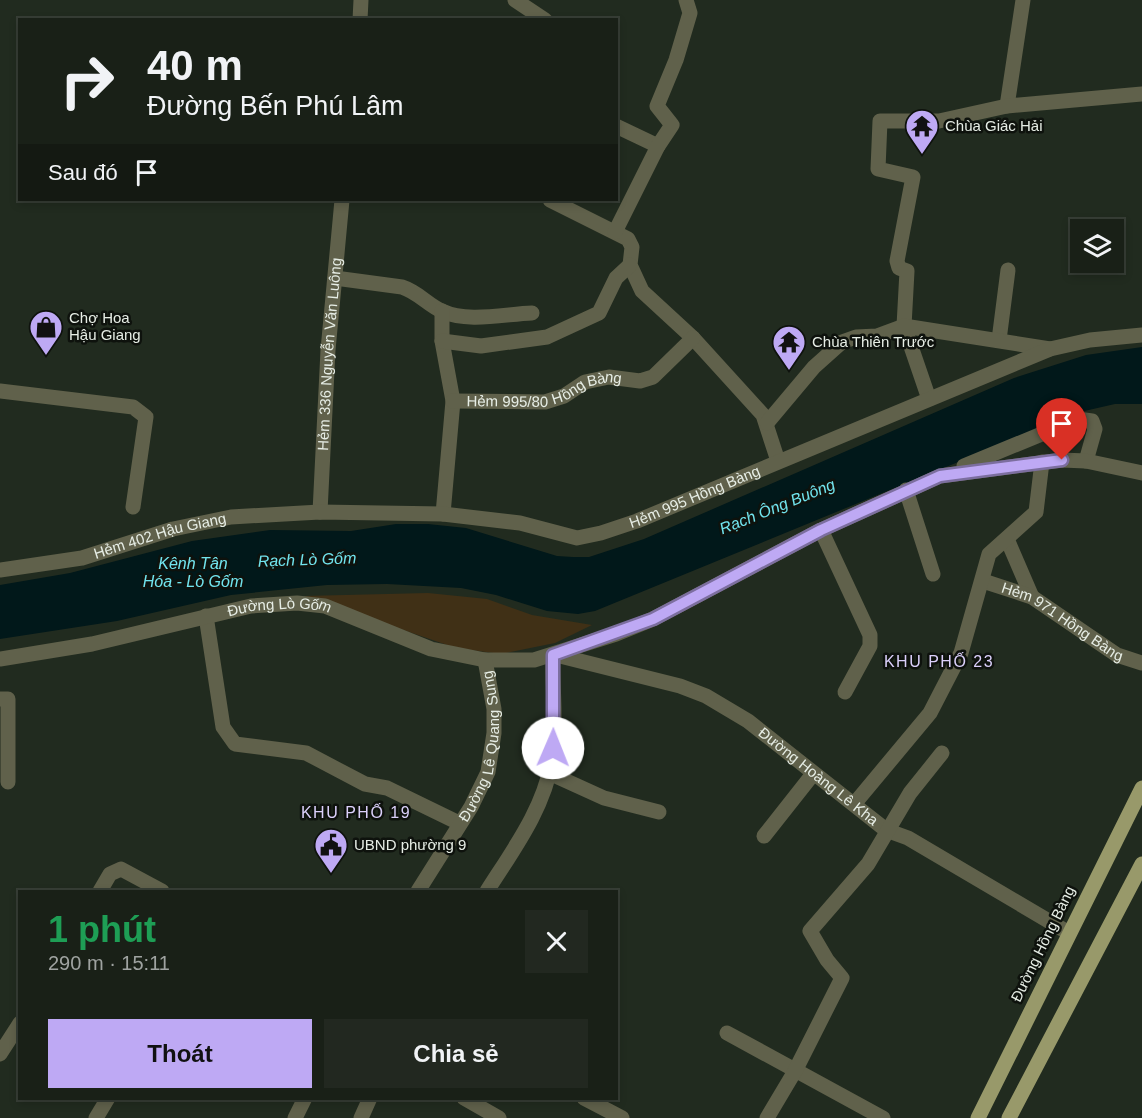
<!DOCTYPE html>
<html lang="vi">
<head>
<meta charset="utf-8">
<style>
  :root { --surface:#192017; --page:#222820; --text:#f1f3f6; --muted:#9fa3a1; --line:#373e36; --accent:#bea9f4 }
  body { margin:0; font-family:Helvetica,sans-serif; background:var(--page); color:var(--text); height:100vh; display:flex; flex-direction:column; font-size:22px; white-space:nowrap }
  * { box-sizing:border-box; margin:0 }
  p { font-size:20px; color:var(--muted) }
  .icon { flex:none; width:33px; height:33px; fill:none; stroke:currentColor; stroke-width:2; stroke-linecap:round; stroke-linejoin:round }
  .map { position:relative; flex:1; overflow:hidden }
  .sheet { position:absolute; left:18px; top:890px; width:600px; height:210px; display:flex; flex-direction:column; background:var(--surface); border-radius:0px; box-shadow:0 3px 9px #0003,0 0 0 2px var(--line) }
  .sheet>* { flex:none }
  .banner { position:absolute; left:18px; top:18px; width:600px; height:183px; border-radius:0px; box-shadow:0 3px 9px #0003,0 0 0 2px var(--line); background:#192017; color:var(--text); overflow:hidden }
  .buttons { position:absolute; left:1070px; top:219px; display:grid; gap:12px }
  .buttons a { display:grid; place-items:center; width:54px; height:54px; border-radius:0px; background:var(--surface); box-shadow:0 3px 9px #0003,0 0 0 2px var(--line); font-size:30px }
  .pin { position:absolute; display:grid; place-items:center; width:51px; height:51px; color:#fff; margin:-62px -26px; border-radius:50% 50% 50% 0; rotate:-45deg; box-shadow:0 0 6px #0007 }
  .pin .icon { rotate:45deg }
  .me { position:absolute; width:66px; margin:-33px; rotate:1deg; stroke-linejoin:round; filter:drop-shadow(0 0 4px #0008) }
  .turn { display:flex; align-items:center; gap:21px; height:126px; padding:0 30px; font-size:27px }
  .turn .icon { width:78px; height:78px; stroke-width:2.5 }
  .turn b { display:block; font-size:42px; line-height:51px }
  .then { display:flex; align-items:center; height:57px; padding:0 30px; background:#0003; gap:12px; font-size:22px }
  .round { display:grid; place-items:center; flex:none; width:63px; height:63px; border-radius:0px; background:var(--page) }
  .summary { display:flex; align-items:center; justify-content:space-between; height:102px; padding:0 30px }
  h1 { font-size:36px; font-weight:600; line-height:45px; color:#1e9e55 }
  .cta { display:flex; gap:12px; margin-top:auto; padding:12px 30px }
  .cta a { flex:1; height:69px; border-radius:0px; background:var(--accent); color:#111; font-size:24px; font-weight:600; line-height:69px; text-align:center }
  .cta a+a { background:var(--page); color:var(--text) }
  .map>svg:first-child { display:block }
</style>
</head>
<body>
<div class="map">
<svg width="1142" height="1118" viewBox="0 0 1142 1118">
  <rect width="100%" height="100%" fill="#212b1f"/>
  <polygon fill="#403016" points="428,593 487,599 532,615 592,625 555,643 501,654 456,648 304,596"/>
  <polygon fill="#01181a" points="1142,347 1142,404 1115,404 1080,412 595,611 578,614 547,611 496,595 461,588 387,584 327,585 231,595 117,621 0,639 0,585 70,573 192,541 270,530 351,531 396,524 428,524 466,528 557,556 573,557 589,557 644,539 1014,378 1086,355"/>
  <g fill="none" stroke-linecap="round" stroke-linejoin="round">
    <g stroke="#60614b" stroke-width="15">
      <polyline points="515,0 545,20"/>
      <polyline points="360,20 361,0"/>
      <polyline points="1007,106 1023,0"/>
      <polyline points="616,126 658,146"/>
      <polyline points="550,200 628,239 632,247 630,265 642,291 693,338 763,415 778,461"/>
      <polyline points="615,232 658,146 672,125 657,106 676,60 690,13 686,0"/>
      <path d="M 335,278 L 402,287 C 418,292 428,305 442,311 C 467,323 505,314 532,313"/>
      <polyline points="442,311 442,341 453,401 443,514"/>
      <polyline points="999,340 1008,270"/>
      <polyline points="442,341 481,346 547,337 599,313 616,278 630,265"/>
      <polyline points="0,391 133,407 146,417 133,507"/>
      <polyline points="929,399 904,326 907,271 899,268 897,261 913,177 878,169 880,121 939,121 1007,106 1142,94"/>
      <path id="s1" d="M 453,401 L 545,402 L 564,396 L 585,382 L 609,377 L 640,381 L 653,377 L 693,338"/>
      <polyline points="767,423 814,367 842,342 856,337 877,336 904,326 1050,349"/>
      <polyline points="964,466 1078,419 1092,421 1095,429 1086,461"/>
      <polyline points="906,490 933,574"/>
      <path id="s2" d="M 320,512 L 328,350 L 342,200"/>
      <polyline points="821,530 870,635 870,646 845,692"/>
      <polyline points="1007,539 1032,597"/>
      <path id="s3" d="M 0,570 L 82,558 L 173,529 L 231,517 L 320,512 L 443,514 L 520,523 L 577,538 L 601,533 L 637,521 L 1050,349 L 1090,340 L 1142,335"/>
      <path id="s4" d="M 983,581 L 1032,597 L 1117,655 L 1142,663"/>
      <polyline points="206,616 223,727 235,744 306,753 365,784 387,788 459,823"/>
      <path id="s5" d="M 556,655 L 680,686 L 706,696 L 748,721 L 886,830 L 908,838 L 1069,933"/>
      <path id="s6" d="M 0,659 L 92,644 L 251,606 L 297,603 L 325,606 L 431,649 L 485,660 L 534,660 L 616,634 L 653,619 L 821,530 L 940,476 L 1062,460 L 1086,461 L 1142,473"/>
      <polyline points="0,699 8,699 8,782"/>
      <polyline points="549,773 604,798 659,812"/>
      <polyline points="855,803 930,713 961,653 989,554 1036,512 1042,462"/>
      <polyline points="764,836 813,774"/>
      <polyline points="100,891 110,874 121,869 162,891"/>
      <path id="s7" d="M 418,891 L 471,807 L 488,772 L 494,733 L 494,709 L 485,660"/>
      <path d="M 487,891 C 513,850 544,809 552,760 C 557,726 552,689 553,655"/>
      <polyline points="727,1033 883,1118"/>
      <polyline points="0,1054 20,1023"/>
      <polyline points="464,1098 499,1118"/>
      <polyline points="584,1098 622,1118"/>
      <polyline points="96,1118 108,1098"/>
      <polyline points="295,1118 305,1098"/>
      <polyline points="361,1118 370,1098"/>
      <polyline points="767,1118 795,1071 842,978 827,960 810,931 868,864 910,793 942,753"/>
    </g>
    <g stroke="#98996a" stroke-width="15">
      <polyline points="978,1118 1142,788"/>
      <polyline points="1009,1118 1142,864"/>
    </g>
  </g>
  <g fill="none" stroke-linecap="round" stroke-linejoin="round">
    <defs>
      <polyline id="route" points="553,748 553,655 653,619 821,530 940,476 1062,460"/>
    </defs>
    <use href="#route" stroke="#7c6e9f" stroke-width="15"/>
    <use href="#route" stroke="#bea9f4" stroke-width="10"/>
  </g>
  <defs>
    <symbol id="temple-pin" viewBox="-11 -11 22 30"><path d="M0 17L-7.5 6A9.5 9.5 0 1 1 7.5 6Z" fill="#bea9f4" stroke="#0e120d"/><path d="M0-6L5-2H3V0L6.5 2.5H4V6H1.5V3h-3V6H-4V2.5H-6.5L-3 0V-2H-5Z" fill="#111"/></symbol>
    <symbol id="shop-pin" viewBox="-11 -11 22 30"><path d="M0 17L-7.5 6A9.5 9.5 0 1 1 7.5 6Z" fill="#bea9f4" stroke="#0e120d"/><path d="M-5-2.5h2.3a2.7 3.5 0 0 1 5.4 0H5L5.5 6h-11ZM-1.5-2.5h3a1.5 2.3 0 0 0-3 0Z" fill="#111"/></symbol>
    <symbol id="civic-pin" viewBox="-11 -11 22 30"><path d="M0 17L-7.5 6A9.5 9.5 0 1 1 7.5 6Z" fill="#bea9f4" stroke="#0e120d"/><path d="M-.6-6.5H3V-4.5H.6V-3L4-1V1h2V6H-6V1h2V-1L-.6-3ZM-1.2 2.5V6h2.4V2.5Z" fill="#111"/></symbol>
  </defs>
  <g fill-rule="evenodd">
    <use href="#temple-pin" x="903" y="107" width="38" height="52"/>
    <use href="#shop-pin" x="27" y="308" width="38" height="52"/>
    <use href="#temple-pin" x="770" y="323" width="38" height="52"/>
    <use href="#civic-pin" x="312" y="826" width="38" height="52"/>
  </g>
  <g text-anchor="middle" stroke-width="5" stroke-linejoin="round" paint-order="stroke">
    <g font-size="15" fill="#e6ede5" stroke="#0e120d" text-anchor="start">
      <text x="945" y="131">Chùa Giác Hải</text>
      <text x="69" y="323">Chợ Hoa<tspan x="69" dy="17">Hậu Giang</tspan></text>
      <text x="812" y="347">Chùa Thiên Trước</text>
      <text x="354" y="850">UBND phường 9</text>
    </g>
    <g font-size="15" fill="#e6ede5" stroke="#0e120d">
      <text dy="5" stroke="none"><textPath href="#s2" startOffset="158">Hẻm 336 Nguyễn Văn Luông</textPath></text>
      <text dy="5" stroke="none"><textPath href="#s1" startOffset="94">Hẻm 995/80 Hồng Bàng</textPath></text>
      <text dy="5" stroke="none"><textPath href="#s3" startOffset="711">Hẻm 995 Hồng Bàng</textPath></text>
      <text dy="5" stroke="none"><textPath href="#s3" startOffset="164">Hẻm 402 Hậu Giang</textPath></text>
      <text dy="5" stroke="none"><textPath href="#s6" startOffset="285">Đường Lò Gốm</textPath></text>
      <text dy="5" stroke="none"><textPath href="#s4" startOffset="90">Hẻm 971 Hồng Bàng</textPath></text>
      <text dy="5" stroke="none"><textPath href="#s7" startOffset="162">Đường Lê Quang Sung</textPath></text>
      <text dy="5" stroke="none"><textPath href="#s5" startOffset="294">Đường Hoàng Lê Kha</textPath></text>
      <text transform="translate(1043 944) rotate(-64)" y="5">Đường Hồng Bàng</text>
    </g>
    <g font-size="16" font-style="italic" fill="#71e4ee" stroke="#0e120d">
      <text transform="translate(777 506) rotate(-22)" y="6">Rạch Ông Buông</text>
      <text transform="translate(307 559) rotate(-2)" y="6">Rạch Lò Gốm</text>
      <text x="193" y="569">Kênh Tân<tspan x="193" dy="18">Hóa - Lò Gốm</tspan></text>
    </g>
    <g font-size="16" letter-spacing="1.5" fill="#dbd0fb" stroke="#0e120d">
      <text x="939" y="667">KHU PHỐ 23</text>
      <text x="356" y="818">KHU PHỐ 19</text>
    </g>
  </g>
</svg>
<div class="buttons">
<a><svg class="icon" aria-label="layers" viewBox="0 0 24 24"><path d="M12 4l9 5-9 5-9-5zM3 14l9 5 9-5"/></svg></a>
</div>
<div class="pin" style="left:1062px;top:460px;background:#d93025"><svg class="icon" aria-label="arrive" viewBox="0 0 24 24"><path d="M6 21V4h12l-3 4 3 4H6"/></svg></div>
<svg class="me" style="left:553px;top:748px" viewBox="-20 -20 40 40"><circle r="19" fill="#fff"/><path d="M0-13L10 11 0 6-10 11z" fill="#bea9f4"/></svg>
<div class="banner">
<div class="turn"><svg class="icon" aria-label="right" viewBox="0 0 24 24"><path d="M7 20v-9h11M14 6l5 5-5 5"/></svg><div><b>40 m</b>Đường Bến Phú Lâm</div></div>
<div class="then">Sau đó<svg class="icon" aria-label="arrive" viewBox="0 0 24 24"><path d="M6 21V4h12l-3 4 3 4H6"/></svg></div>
</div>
<section class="sheet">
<div class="summary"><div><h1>1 phút</h1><p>290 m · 15:11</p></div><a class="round"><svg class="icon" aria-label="close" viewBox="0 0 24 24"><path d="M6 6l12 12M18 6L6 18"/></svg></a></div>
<div class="cta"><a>Thoát</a><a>Chia sẻ</a></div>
</section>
</div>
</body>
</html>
